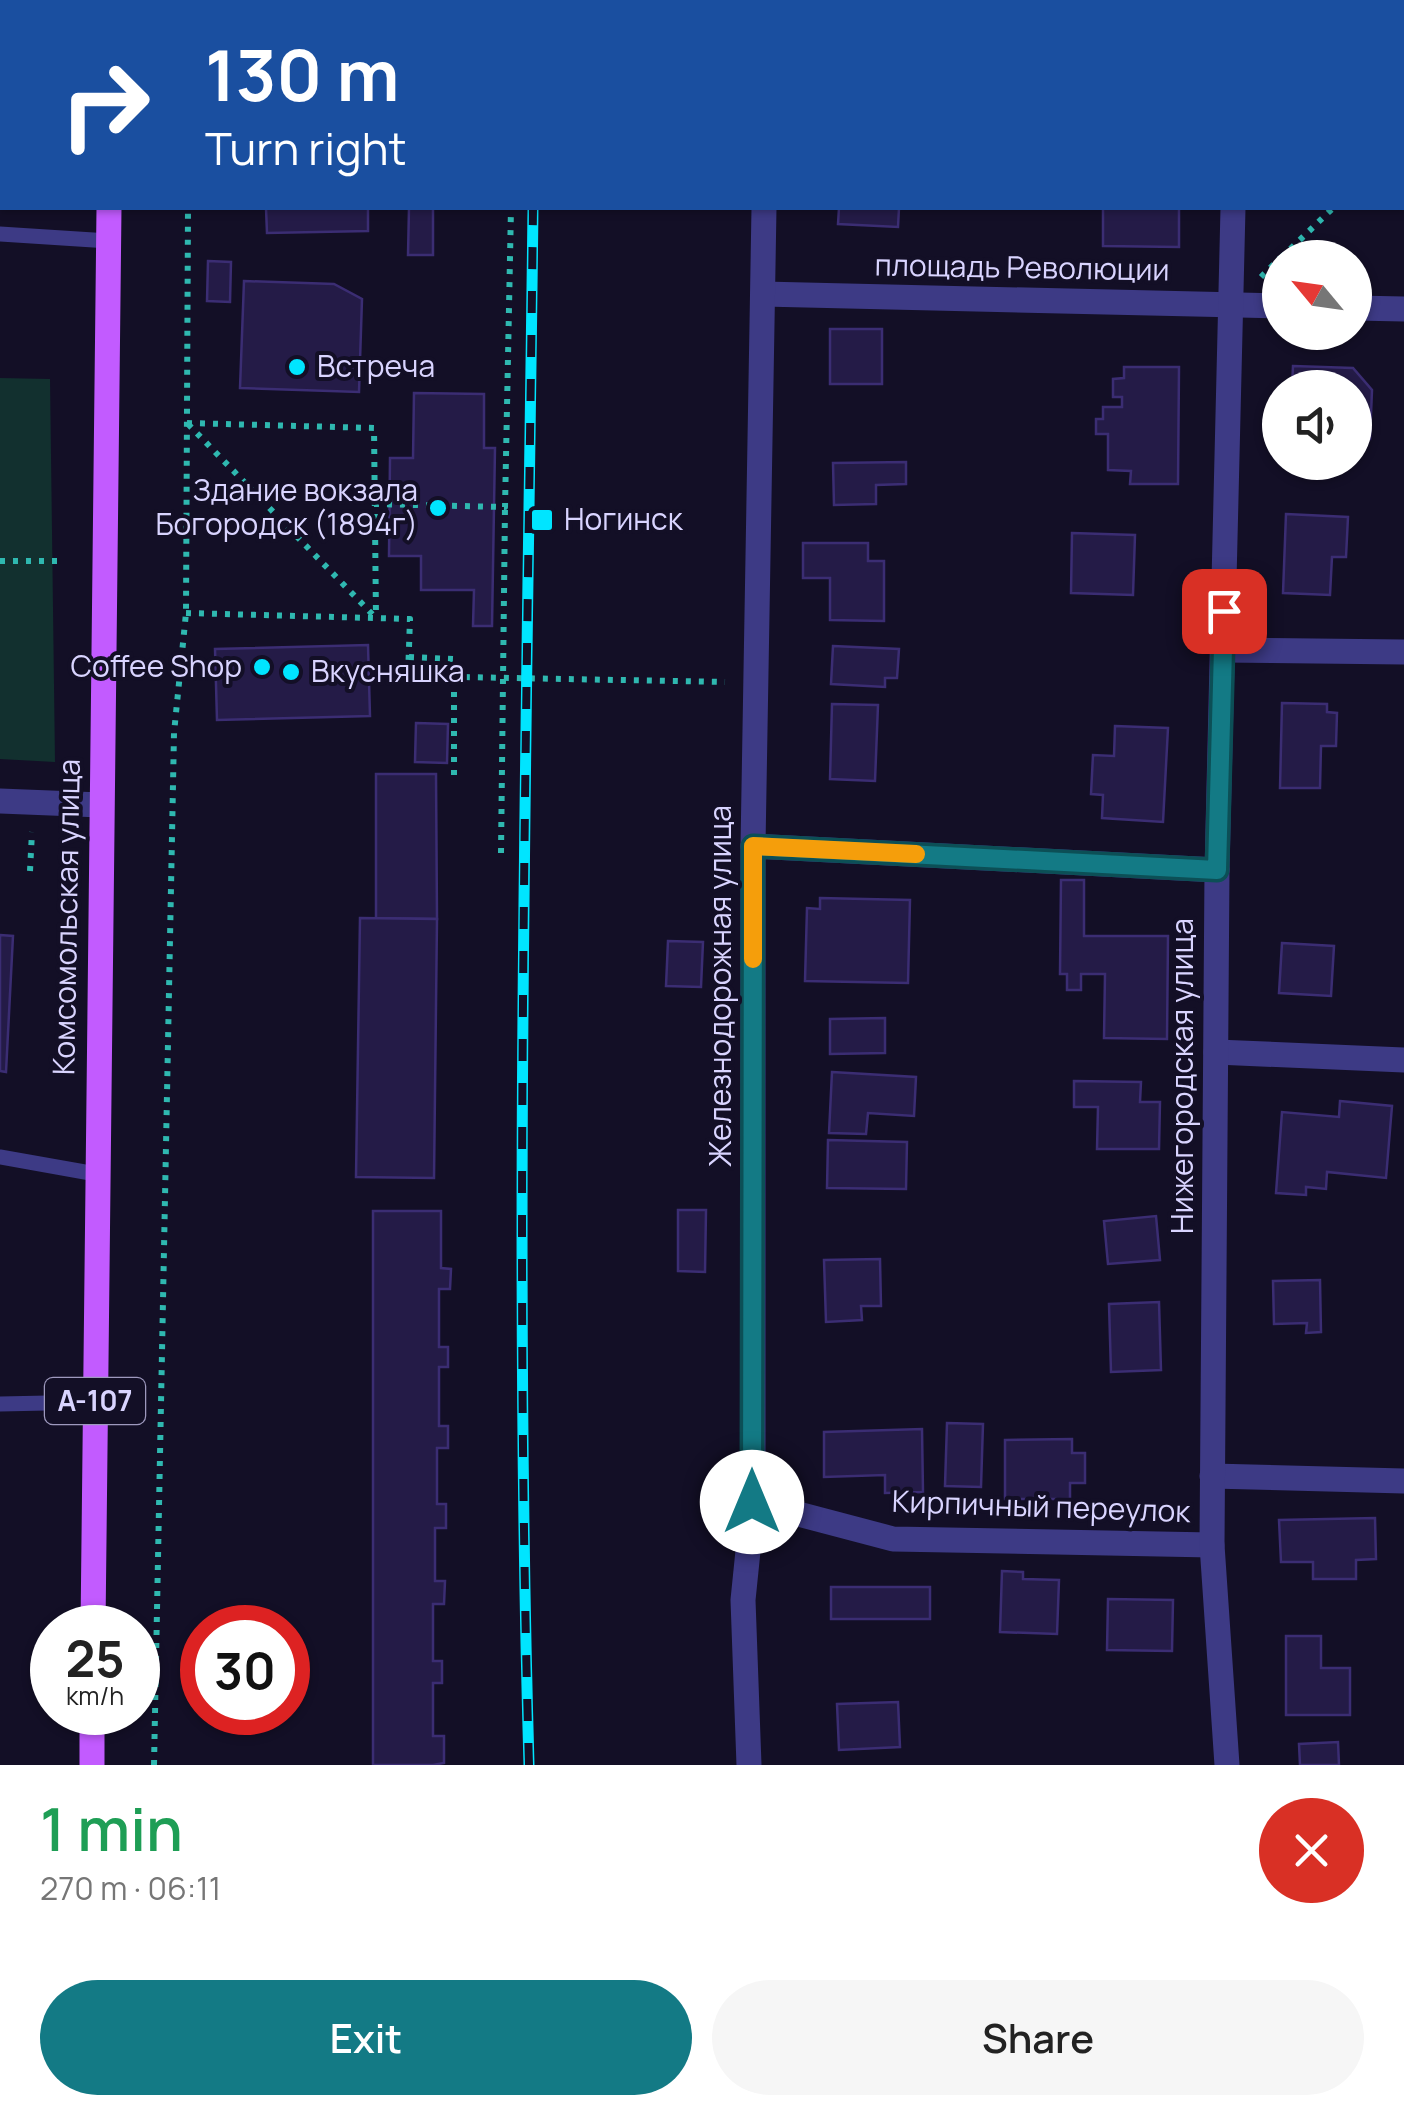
<!DOCTYPE html>
<html lang="en">
<head>
<meta charset="utf-8">
<style>
  :root { --surface:#fff; --page:#f6f6f6; --text:#222; --muted:#767676; --accent:#137a85 }
  body { margin:0; font-family:Manrope,sans-serif; background:var(--page); color:var(--text); height:100vh; display:flex; flex-direction:column; font-size:38px; white-space:nowrap }
  * { box-sizing:border-box; margin:0 }
  p { font-size:32px; color:var(--muted) }
  .icon { flex:none; width:55px; height:55px; fill:none; stroke:currentColor; stroke-width:2; stroke-linecap:round; stroke-linejoin:round }
  .map { position:relative; height:1765px; overflow:hidden }
  .drawer { display:flex; flex-direction:column; background:var(--surface); flex:1 }
  .drawer>* { flex:none }
  .hud { position:absolute; left:0px; top:0px; width:1405px; height:210px; box-shadow:0 2px 8px #0004; background:#1a4fa0; color:#fff; overflow:hidden }
  .needle { width:65px; rotate:299deg }
  .fabs { position:absolute; left:1262px; top:240px; display:grid; gap:20px }
  .fabs a { display:grid; place-items:center; width:110px; height:110px; border-radius:50%; background:var(--surface); box-shadow:0 2px 8px #0004; font-size:50px }
  .speed { position:absolute; left:30px; top:1605px; display:flex; gap:20px; font-size:50px; font-weight:700; text-align:center }
  .speed>* { display:grid; place-content:center; width:130px; height:130px; border-radius:50%; background:var(--surface); box-shadow:0 2px 8px #0004; line-height:1 }
  .speed small { font-size:25px; font-weight:400 }
  .speed .limit { border:15px solid #d22; background:#fff; color:#111 }
  .pin { position:absolute; display:grid; place-items:center; width:85px; height:85px; color:#fff; margin:-42px; border-radius:20px; box-shadow:0 5px 15px #0006 }
  .me { position:absolute; width:110px; margin:-55px; rotate:0deg; stroke-linejoin:round; filter:drop-shadow(0 0 8px #0008) }
  .turn { display:flex; align-items:center; gap:35px; height:210px; padding:0 40px; font-size:45px }
  .turn .icon { width:130px; height:130px; stroke-width:2.5 }
  .turn b { display:block; font-size:70px; line-height:85px }
  .round { display:grid; place-items:center; flex:none; width:105px; height:105px; border-radius:52px; background:var(--page) }
  .overview { display:flex; align-items:center; justify-content:space-between; height:170px; padding:0 40px }
  h1 { font-size:60px; font-weight:600; line-height:75px; color:#1e9e55 }
  .cta { display:flex; gap:20px; margin-top:auto; padding:20px 40px }
  .cta a { flex:1; height:115px; border-radius:60px; background:var(--accent); color:#fff; font-size:40px; font-weight:600; line-height:115px; text-align:center }
  .cta a+a { background:var(--page); color:var(--text) }
  .map>svg:first-child { display:block }
</style>
</head>
<body>
<div class="map">
<svg width="1404" height="1765" viewBox="0 0 1404 1765">
  <rect width="100%" height="100%" fill="#130f26"/>
  <polygon fill="#12302f" points="0,378 50,379 55,762 0,759"/>
  <g fill="#241b47" stroke="#3b2d73" stroke-width="2.5">
    <polygon points="266,208 368,208 368,231 267,233"/>
    <polygon points="409,208 433,208 433,255 408,255"/>
    <polygon points="839,208 899,208 898,227 838,224"/>
    <polygon points="1103,208 1179,208 1179,247 1103,246"/>
    <polygon points="208,261 231,262 230,302 207,301"/>
    <polygon points="244,281 334,284 362,299 359,392 240,388"/>
    <rect x="830" y="329" width="52" height="55"/>
    <polygon points="1293,366 1353,368 1372,390 1370,439 1355,438 1355,388 1292,388"/>
    <polygon points="1124,367 1179,367 1178,484 1130,484 1131,471 1108,470 1108,434 1096,434 1096,419 1103,419 1103,407 1122,407 1122,397 1113,397 1113,379 1124,378"/>
    <polygon points="414,393 484,394 484,448 495,448 492,626 473,626 474,590 421,590 421,556 389,556 390,458 413,458"/>
    <polygon points="906,462 906,484 876,485 876,504 834,505 833,463"/>
    <polygon points="1286,514 1348,517 1346,557 1332,557 1330,595 1283,593"/>
    <polygon points="1072,533 1135,535 1133,595 1071,593"/>
    <polygon points="803,543 868,543 868,561 884,561 884,621 830,620 830,578 803,578"/>
    <polygon points="368,645 370,716 217,720 215,649"/>
    <polygon points="833,646 899,649 897,678 885,678 885,687 831,684"/>
    <polygon points="1282,703 1327,704 1327,712 1337,713 1336,746 1321,746 1320,788 1280,788"/>
    <polygon points="832,704 878,705 875,781 830,779"/>
    <polygon points="416,723 448,724 447,763 415,762"/>
    <polygon points="1115,726 1168,728 1163,822 1102,818 1103,795 1091,794 1093,755 1114,756"/>
    <polygon points="376,774 436,774 437,919 376,918"/>
    <polygon points="1061,880 1084,880 1084,936 1168,936 1167,1039 1104,1038 1105,974 1081,974 1081,990 1067,990 1067,974 1060,974"/>
    <polygon points="820,898 910,900 908,983 805,981 807,908 820,909"/>
    <polygon points="360,918 437,919 434,1178 356,1177"/>
    <polygon points="0,935 13,936 6,1072 0,1071"/>
    <polygon points="668,941 703,942 701,987 666,986"/>
    <polygon points="1282,943 1334,946 1331,996 1279,993"/>
    <polygon points="885,1018 885,1053 830,1054 830,1019"/>
    <polygon points="832,1072 916,1077 914,1116 868,1113 866,1134 829,1133"/>
    <polygon points="1074,1081 1141,1082 1140,1102 1160,1102 1159,1149 1097,1149 1098,1107 1074,1107"/>
    <polygon points="1340,1101 1392,1106 1386,1178 1327,1172 1326,1189 1306,1187 1306,1195 1276,1193 1282,1112 1339,1117"/>
    <polygon points="828,1140 907,1142 906,1189 827,1188"/>
    <polygon points="678,1210 706,1210 705,1272 678,1271"/>
    <polygon points="373,1211 441,1211 441,1268 451,1269 450,1289 439,1289 439,1347 448,1347 448,1367 439,1367 439,1426 448,1426 448,1448 437,1448 437,1504 446,1504 446,1528 435,1528 435,1581 445,1581 444,1604 433,1604 433,1661 442,1661 442,1683 433,1683 433,1736 444,1736 444,1763 433,1765 373,1765"/>
    <polygon points="1156,1216 1160,1260 1108,1264 1104,1221"/>
    <polygon points="880,1259 881,1306 861,1306 862,1320 826,1322 824,1260"/>
    <polygon points="1320,1280 1321,1332 1306,1333 1307,1323 1274,1324 1273,1281"/>
    <polygon points="1159,1302 1161,1370 1111,1372 1109,1304"/>
    <polygon points="947,1423 983,1424 981,1487 945,1486"/>
    <polygon points="922,1429 923,1492 885,1493 885,1475 824,1477 824,1432"/>
    <polygon points="1072,1439 1072,1453 1085,1453 1085,1483 1070,1483 1070,1499 1005,1499 1005,1440"/>
    <polygon points="1375,1518 1376,1559 1356,1560 1356,1579 1313,1579 1313,1562 1281,1562 1279,1520"/>
    <polygon points="1002,1571 1023,1572 1023,1579 1059,1580 1057,1634 1000,1632"/>
    <rect x="831" y="1587" width="99" height="32"/>
    <polygon points="1108,1599 1173,1600 1172,1651 1107,1650"/>
    <polygon points="1286,1636 1321,1636 1321,1668 1350,1668 1350,1715 1286,1715"/>
    <polygon points="898,1702 900,1747 839,1750 837,1704"/>
    <polygon points="1338,1742 1339,1765 1300,1765 1299,1744"/>
  </g>
  <g fill="none" stroke-linecap="round" stroke-linejoin="round">
    <g stroke="#2fb8b0" stroke-width="6" stroke-dasharray="5 8" stroke-linecap="butt">
      <polyline points="189,0 189,2"/>
      <polyline points="515,2 515,0"/>
      <polyline points="1402,141 1404,140"/>
      <polyline points="1281,258 1333,208"/>
      <polyline points="1261,277 1280,258"/>
      <polyline points="187,423 374,428 376,618"/>
      <polyline points="188,424 374,616"/>
      <polyline points="374,504 505,507 511,208"/>
      <polyline points="0,561 64,561"/>
      <polyline points="186,613 410,619 408,676 725,682"/>
      <polyline points="409,657 454,659 454,778"/>
      <polyline points="501,853 505,507"/>
      <polyline points="30,871 32,832"/>
      <polyline points="154,1765 174,733 186,613 188,208"/>
    </g>
    <g stroke="#3d3a85" stroke-width="15">
      <polyline points="0,103 2,103"/>
      <polyline points="0,234 109,241"/>
      <polyline points="0,1157 96,1174"/>
      <polyline points="0,1404 95,1402"/>
    </g>
    <g stroke="#3d3a85" stroke-width="25">
      <polyline points="767,2 767,0"/>
      <polyline points="1238,2 1238,0"/>
      <polyline points="763,294 1280,306"/>
      <polyline points="1355,308 1404,309"/>
      <polyline points="1223,650 1404,652"/>
      <polyline points="753,846 1217,870"/>
      <polyline points="1216,1052 1404,1060"/>
      <polyline points="1212,1476 1404,1481"/>
      <polyline points="753,1502 893,1539 1212,1545"/>
      <polyline points="749,1765 743,1600 753,1502 753,846 764,208"/>
      <polyline points="1227,1765 1212,1545 1217,870 1233,208"/>
    </g>
    <polyline stroke="#3d3a85" stroke-width="25" points="0,801 101,805"/>
    <g stroke="#c25bff" stroke-width="25">
      <polyline points="112,2 112,0"/>
      <polyline points="93,1628 109,208"/>
      <polyline points="92,1765 92,1712"/>
    </g>
    <defs>
      <g id="rail">
        <polyline points="536,2 536,0"/>
        <path d="M 529,1765 C 514,1246 527,726 533,208"/>
      </g>
    </defs>
    <use href="#rail" stroke="#00e5ff" stroke-width="11"/>
    <use href="#rail" stroke="#130f26" stroke-width="8" stroke-dasharray="22" stroke-linecap="butt"/>
  </g>
  <g fill="none" stroke-linecap="round" stroke-linejoin="round">
    <defs>
      <polyline id="route" points="752,1502 753,846 1217,870 1224,611"/>
    </defs>
    <use href="#route" stroke="#0c4f56" stroke-width="25"/>
    <use href="#route" stroke="#137a85" stroke-width="18"/>
    <polyline stroke="#f59e0b" stroke-width="18" points="753,959 753,846 916,854"/>
  </g>
  <g fill="#00e5ff" stroke="#130f26" stroke-width="4">
    <circle cx="297" cy="367" r="10"/>
    <circle cx="438" cy="508" r="10"/>
    <rect x="530" y="508" width="24" height="24" rx="5"/>
    <circle cx="262" cy="667" r="10"/>
    <circle cx="291" cy="672" r="10"/>
  </g>
  <g text-anchor="middle" stroke-width="8" stroke-linejoin="round" paint-order="stroke">
    <rect fill="#130f26" stroke="#9e99be" stroke-width="2.5" x="45" y="1378" width="100" height="46" rx="8"/>
    <g font-size="28" font-weight="bold" fill="#d9d4ff">
      <text x="95" y="1411">А-107</text>
    </g>
    <g font-size="30" fill="#d9d4ff" stroke="#130f26">
      <text transform="translate(1022 268) rotate(1)" y="10">площадь Революции</text>
      <text transform="translate(67 917) rotate(-89)" y="10">Комсомольская улица</text>
      <text transform="translate(721 986) rotate(-90)" y="10">Железнодорожная улица</text>
      <text transform="translate(1183 1076) rotate(-90)" y="10">Нижегородская улица</text>
      <text transform="translate(1041 1507) rotate(2)" y="10">Кирпичный переулок</text>
    </g>
    <g font-size="30" fill="#d9d4ff" stroke="#130f26" text-anchor="start">
      <text x="317" y="377">Встреча</text>
      <text x="418" y="501" text-anchor="end">Здание вокзала<tspan x="418" dy="34">Богородск (1894г)</tspan></text>
      <text x="564" y="530">Ногинск</text>
      <text x="242" y="677" text-anchor="end">Coffee Shop</text>
      <text x="311" y="682">Вкусняшка</text>
    </g>
  </g>
</svg>
<div class="fabs">
<a><svg class="needle" viewBox="-14 -14 28 28"><path d="M0-13l5 13h-10z" fill="#e53935"/><path d="M0 13l5-13h-10z" fill="#767676"/></svg></a>
<a><svg class="icon" aria-label="sound" viewBox="0 0 24 24"><path d="M4 9h4l5-4v14l-5-4H4zM17 9q2 3 0 6"/></svg></a>
</div>
<div class="speed"><div>25<small>km/h</small></div><div class="limit">30</div></div>
<div class="pin" style="left:1224px;top:611px;background:#d93025"><svg class="icon" aria-label="arrive" viewBox="0 0 24 24"><path d="M6 21V4h12l-3 4 3 4H6"/></svg></div>
<svg class="me" style="left:752px;top:1502px" viewBox="-20 -20 40 40"><circle r="19" fill="#fff"/><path d="M0-13L10 11 0 6-10 11z" fill="#137a85"/></svg>
<div class="hud">
<div class="turn"><svg class="icon" aria-label="right" viewBox="0 0 24 24"><path d="M7 20v-9h11M14 6l5 5-5 5"/></svg><div><b>130 m</b>Turn right</div></div>
</div>
</div>
<section class="drawer">
<div class="overview"><div><h1>1 min</h1><p>270 m · 06:11</p></div><a class="round" style="background:#d93025;color:#fff"><svg class="icon" aria-label="close" viewBox="0 0 24 24"><path d="M6 6l12 12M18 6L6 18"/></svg></a></div>
<div class="cta"><a>Exit</a><a>Share</a></div>
</section>
</body>
</html>
